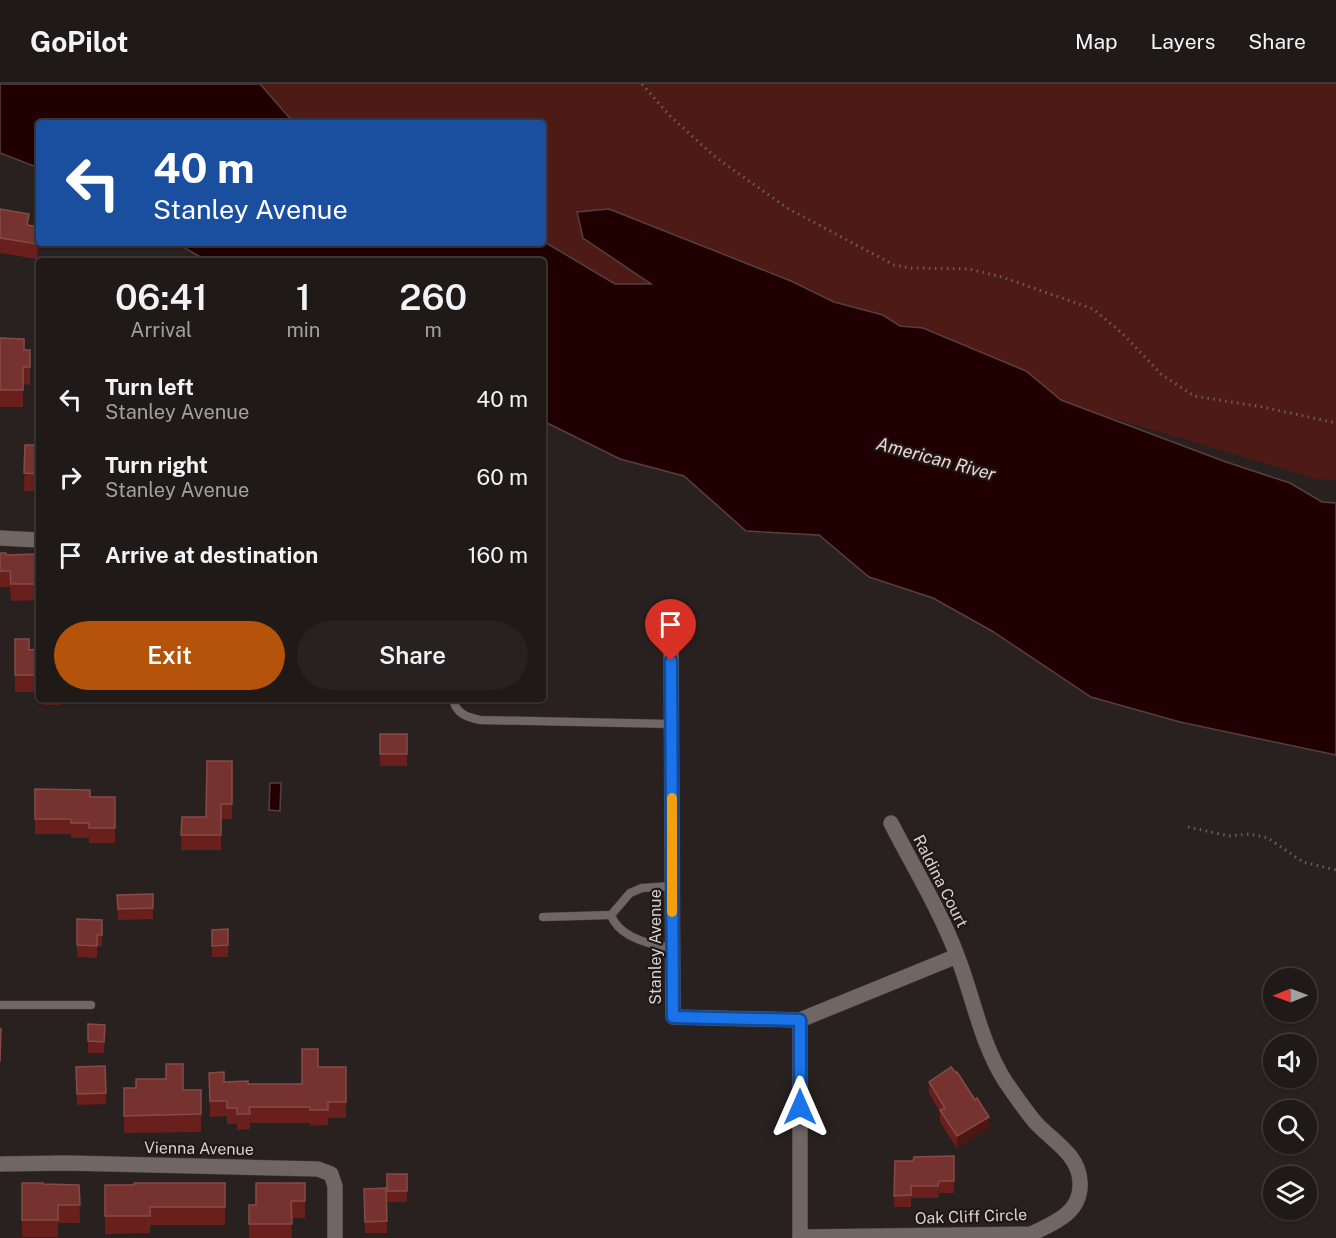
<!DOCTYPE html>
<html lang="en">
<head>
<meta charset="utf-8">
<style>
  :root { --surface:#1f1918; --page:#272221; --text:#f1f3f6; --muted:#a1a0a2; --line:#3c3837; --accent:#b45309 }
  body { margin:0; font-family:"Public Sans",sans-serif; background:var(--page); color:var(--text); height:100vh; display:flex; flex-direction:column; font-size:22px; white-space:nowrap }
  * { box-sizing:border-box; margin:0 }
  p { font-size:20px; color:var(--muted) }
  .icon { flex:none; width:33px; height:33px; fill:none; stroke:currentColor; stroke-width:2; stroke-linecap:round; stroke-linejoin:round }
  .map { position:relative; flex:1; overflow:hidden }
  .details { position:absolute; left:36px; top:174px; width:510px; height:444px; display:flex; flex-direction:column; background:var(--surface); border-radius:6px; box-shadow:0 2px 4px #0004,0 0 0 2px var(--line) }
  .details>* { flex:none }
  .hud { position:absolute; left:36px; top:36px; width:510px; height:126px; border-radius:6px; box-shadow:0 2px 4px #0004,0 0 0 2px var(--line); background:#1a4fa0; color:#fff; overflow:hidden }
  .needle { width:39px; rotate:269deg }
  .controls { position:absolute; left:1263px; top:884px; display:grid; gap:12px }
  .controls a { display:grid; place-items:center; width:54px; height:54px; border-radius:50%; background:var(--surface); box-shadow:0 2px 4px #0004,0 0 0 2px var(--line); font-size:30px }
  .pin { position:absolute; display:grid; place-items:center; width:51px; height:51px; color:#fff; margin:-62px -26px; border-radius:50% 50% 50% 0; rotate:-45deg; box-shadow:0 0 6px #0007 }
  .pin .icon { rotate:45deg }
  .me { position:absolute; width:66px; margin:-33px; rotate:0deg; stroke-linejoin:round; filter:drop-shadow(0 0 4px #0008) }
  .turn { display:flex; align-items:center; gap:21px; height:126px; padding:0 18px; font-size:27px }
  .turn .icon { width:78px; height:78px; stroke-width:2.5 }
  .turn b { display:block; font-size:42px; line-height:51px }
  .eta { display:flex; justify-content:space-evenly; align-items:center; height:102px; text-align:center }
  .eta b { font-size:36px; font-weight:600; line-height:42px }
  .button { display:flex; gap:12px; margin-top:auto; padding:12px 18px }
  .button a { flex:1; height:69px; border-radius:36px; background:var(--accent); color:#fff; font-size:24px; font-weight:600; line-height:69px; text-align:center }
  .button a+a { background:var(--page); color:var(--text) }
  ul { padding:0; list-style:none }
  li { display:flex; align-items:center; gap:18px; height:78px; padding:0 18px }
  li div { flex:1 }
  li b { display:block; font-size:22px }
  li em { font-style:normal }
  header { display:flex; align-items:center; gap:36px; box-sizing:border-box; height:84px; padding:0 30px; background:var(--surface); border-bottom:2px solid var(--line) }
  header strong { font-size:28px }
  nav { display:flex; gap:33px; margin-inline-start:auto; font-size:21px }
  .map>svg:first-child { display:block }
</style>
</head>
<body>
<header>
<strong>GoPilot</strong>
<nav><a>Map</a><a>Layers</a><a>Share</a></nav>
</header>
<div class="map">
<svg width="1336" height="1154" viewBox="0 0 1336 1154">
  <rect width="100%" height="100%" fill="#292120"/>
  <polygon fill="#4d1a15" points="234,0 1336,0 1336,396 1317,395 998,300 708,249 543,177 543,39 290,39"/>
  <g fill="#200000" stroke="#573f3f" stroke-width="1.5">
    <polygon points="0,0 260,0 294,39 39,39 39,84 0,69"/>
    <polygon points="609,125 791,197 834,218 883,231 900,242 923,244 1026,287 1061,316 1226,378 1290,399 1322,418 1336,419 1336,671 1180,638 1091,613 992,547 933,514 869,493 819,451 746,447 684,392 620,375 543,337 543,177 204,177 199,172 176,159 543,159 543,157 615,200 651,200 583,154 577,128"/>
    <polygon points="270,699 281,699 280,727 269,726"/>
  </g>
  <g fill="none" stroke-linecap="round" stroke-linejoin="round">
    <defs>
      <g id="lane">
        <path d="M 453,615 C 456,630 467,633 480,636 L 671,640"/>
        <path d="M 672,802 L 642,804 L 630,809 L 611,831 C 619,854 651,861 673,864"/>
        <polyline points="543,833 611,831"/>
        <polyline points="0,921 91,921"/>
      </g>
      <g id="street">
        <polyline points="0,454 39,456"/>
        <polyline points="671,555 673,933 800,936 957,872"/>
        <polyline points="800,936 800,1154"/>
        <polyline points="0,1080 67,1079 318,1085 331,1090 335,1102 335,1154"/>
        <path d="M 800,1153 L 1031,1150 C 1054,1139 1082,1129 1080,1098 C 1079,1070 1052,1057 1035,1038 C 1024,1025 1015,1011 1005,997 C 981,959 974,916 958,874 C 941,828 914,784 891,739"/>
      </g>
    </defs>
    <use href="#lane" stroke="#453f3e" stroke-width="9"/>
    <use href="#street" stroke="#453f3e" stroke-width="16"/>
    <g stroke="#665f5e" stroke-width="3" stroke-dasharray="1.5 4.5" stroke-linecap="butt">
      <polyline points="642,0 669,31 714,72 787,124 894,181 911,184 969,185 1002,193 1093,225 1122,249 1161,290 1194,312 1263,323 1336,339"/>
      <polyline points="1188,743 1229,752 1249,750 1268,754 1303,778 1336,786"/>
    </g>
    <use href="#lane" stroke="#706765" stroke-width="8"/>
    <use href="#street" stroke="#706765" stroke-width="15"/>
  </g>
  <g fill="#691f1c">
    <polygon points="0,125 29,141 40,159 37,175 0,169"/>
    <polygon points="0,254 24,266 30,266 30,301 23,300 23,323 0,323"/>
    <polygon points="25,361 39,361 39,407 24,407"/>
    <polygon points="0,469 6,471 39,470 39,516 11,517 10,503 0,503"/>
    <polygon points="15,555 29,566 39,565 39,608 15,608"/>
    <rect x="43" y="615" width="18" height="6"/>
    <rect x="380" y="650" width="27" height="32"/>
    <polygon points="232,677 232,735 221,735 221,766 181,766 182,733 206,733"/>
    <polygon points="35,705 90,713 115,713 115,759 89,759 89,754 71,754 71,750 35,750"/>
    <polygon points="153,810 153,835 118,836 117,811"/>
    <polygon points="77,835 102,836 102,862 97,862 97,874 77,873"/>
    <polygon points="228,845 228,873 212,873 212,846"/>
    <polygon points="88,940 105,941 104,969 88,969"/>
    <polygon points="105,982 106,1020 77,1021 76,983"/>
    <polygon points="318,983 346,983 346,1034 328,1034 328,1041 310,1042 310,1039 250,1039 250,1045 237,1046 237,1040 227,1040 227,1032 210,1033 209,989 224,998 248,1000 302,1000"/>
    <polygon points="929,998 989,1044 957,1064 940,1038 940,1028 929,1009"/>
    <polygon points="124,1004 201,1006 201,1048 124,1049"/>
    <polygon points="954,1072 954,1109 939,1109 938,1114 911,1114 911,1123 894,1123 895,1077 913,1077"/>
    <rect x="387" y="1090" width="20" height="28"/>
    <polygon points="22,1099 43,1100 79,1101 80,1139 58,1139 58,1153 22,1153"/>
    <polygon points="225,1099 225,1141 150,1141 150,1149 105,1150 105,1101"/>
    <polygon points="305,1099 305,1134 291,1134 292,1154 249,1154 249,1121 256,1121"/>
    <polygon points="386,1104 387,1149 365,1149 364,1105"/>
  </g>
  <g fill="#4b1715">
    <polygon points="39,148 40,159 37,175 37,160"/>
    <polygon points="989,1033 989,1044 957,1064 957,1052"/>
  </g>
  <g fill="#75322f" stroke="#844b48" stroke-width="1.5">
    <polygon points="0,125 29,130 27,141 39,143 37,160 0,154"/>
    <polygon points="0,254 24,255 24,266 30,266 30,283 23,283 23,306 0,306"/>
    <polygon points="25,361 39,361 39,390 24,389"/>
    <polygon points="0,469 6,469 6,471 39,470 39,500 11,500 10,487 0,487"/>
    <polygon points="15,555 29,555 29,566 39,565 39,591 15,591"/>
    <rect x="380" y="650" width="27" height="20"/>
    <polygon points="207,677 232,677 232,720 221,720 221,751 181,751 182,733 206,733"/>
    <polygon points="35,705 90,706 90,713 115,713 115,744 89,744 89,739 71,739 71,735 35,735"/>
    <polygon points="153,810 153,824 118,825 117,811"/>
    <polygon points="77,835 102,836 102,851 97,851 97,862 77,861"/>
    <polygon points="228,845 228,861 212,862 212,846"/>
    <polygon points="88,940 105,941 104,958 88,957"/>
    <polygon points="0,945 1,945 0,978"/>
    <polygon points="302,965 318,965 318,983 346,983 346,1018 328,1018 328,1026 310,1026 310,1023 249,1023 250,1030 237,1030 237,1024 227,1024 227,1017 210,1017 209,989 224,988 224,998 248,997 248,1000 302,1000"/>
    <polygon points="166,980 183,980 183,1006 201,1006 201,1030 124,1032 124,1004 136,1004 136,995 166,995"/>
    <polygon points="105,982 106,1009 77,1010 76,983"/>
    <polygon points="951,983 956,989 957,988 975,1016 977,1014 989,1033 957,1052 940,1026 945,1024 929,998"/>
    <polygon points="954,1072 954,1097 939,1097 938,1102 911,1102 911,1111 894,1112 895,1077 913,1077 914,1073"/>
    <rect x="387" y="1090" width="20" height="17"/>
    <polygon points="22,1099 43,1099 43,1100 79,1101 80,1121 58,1121 58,1136 22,1136"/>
    <polygon points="134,1099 225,1099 225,1123 150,1123 150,1132 105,1132 105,1101 134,1101"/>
    <polygon points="256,1099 305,1099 305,1117 291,1117 292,1140 249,1140 249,1121 256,1121"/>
    <polygon points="386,1104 387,1137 365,1138 364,1105"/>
  </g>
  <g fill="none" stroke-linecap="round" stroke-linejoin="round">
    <defs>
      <polyline id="route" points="671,577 673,933 800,936 800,1023"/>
    </defs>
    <use href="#route" stroke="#114b97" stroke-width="15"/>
    <use href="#route" stroke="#1a73e8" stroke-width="10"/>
    <polyline stroke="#f59e0b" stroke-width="10" points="672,714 672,828"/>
  </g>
  <g text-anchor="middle" stroke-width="4.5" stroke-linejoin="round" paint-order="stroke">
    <g font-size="16" fill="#d7d2d1" stroke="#201817">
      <text transform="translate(941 797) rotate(63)" y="6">Raldina Court</text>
      <text transform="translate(655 863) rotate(-90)" y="6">Stanley Avenue</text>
      <text transform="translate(199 1064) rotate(1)" y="6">Vienna Avenue</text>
      <text transform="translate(971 1132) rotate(-2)" y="6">Oak Cliff Circle</text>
    </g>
    <g font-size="18" font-style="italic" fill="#efd6d2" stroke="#201817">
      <text transform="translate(936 375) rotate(15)" y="6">American River</text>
    </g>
  </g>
</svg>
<div class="controls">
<a><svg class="needle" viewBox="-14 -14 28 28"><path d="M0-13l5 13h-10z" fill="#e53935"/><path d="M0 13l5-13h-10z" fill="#a1a0a2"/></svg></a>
<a><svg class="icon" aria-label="sound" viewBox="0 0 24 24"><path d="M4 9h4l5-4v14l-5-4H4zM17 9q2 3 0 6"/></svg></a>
<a><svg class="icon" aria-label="search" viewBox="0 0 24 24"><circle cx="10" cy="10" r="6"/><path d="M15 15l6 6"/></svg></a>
<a><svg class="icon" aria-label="layers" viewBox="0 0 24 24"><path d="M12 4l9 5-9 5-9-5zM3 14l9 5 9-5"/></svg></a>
</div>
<div class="pin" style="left:671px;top:577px;background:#d93025"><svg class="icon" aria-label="arrive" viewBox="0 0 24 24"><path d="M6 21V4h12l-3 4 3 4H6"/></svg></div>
<svg class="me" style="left:800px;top:1023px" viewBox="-20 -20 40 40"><path d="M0-17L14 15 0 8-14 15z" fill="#1a73e8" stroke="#fff" stroke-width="4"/></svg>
<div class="hud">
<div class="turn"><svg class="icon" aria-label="left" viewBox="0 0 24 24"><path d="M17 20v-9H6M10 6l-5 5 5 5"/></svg><div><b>40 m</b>Stanley Avenue</div></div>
</div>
<section class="details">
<div class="eta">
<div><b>06:41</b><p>Arrival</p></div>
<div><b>1</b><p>min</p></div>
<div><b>260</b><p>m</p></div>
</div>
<ul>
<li><svg class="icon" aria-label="left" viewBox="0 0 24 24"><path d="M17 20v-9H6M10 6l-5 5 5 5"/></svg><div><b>Turn left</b><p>Stanley Avenue</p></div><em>40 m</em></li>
<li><svg class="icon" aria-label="right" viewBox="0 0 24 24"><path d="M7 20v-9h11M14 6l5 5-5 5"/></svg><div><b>Turn right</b><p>Stanley Avenue</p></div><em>60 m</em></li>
<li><svg class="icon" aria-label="arrive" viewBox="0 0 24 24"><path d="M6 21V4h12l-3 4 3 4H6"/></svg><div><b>Arrive at destination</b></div><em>160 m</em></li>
</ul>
<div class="button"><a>Exit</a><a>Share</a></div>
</section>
</div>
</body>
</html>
